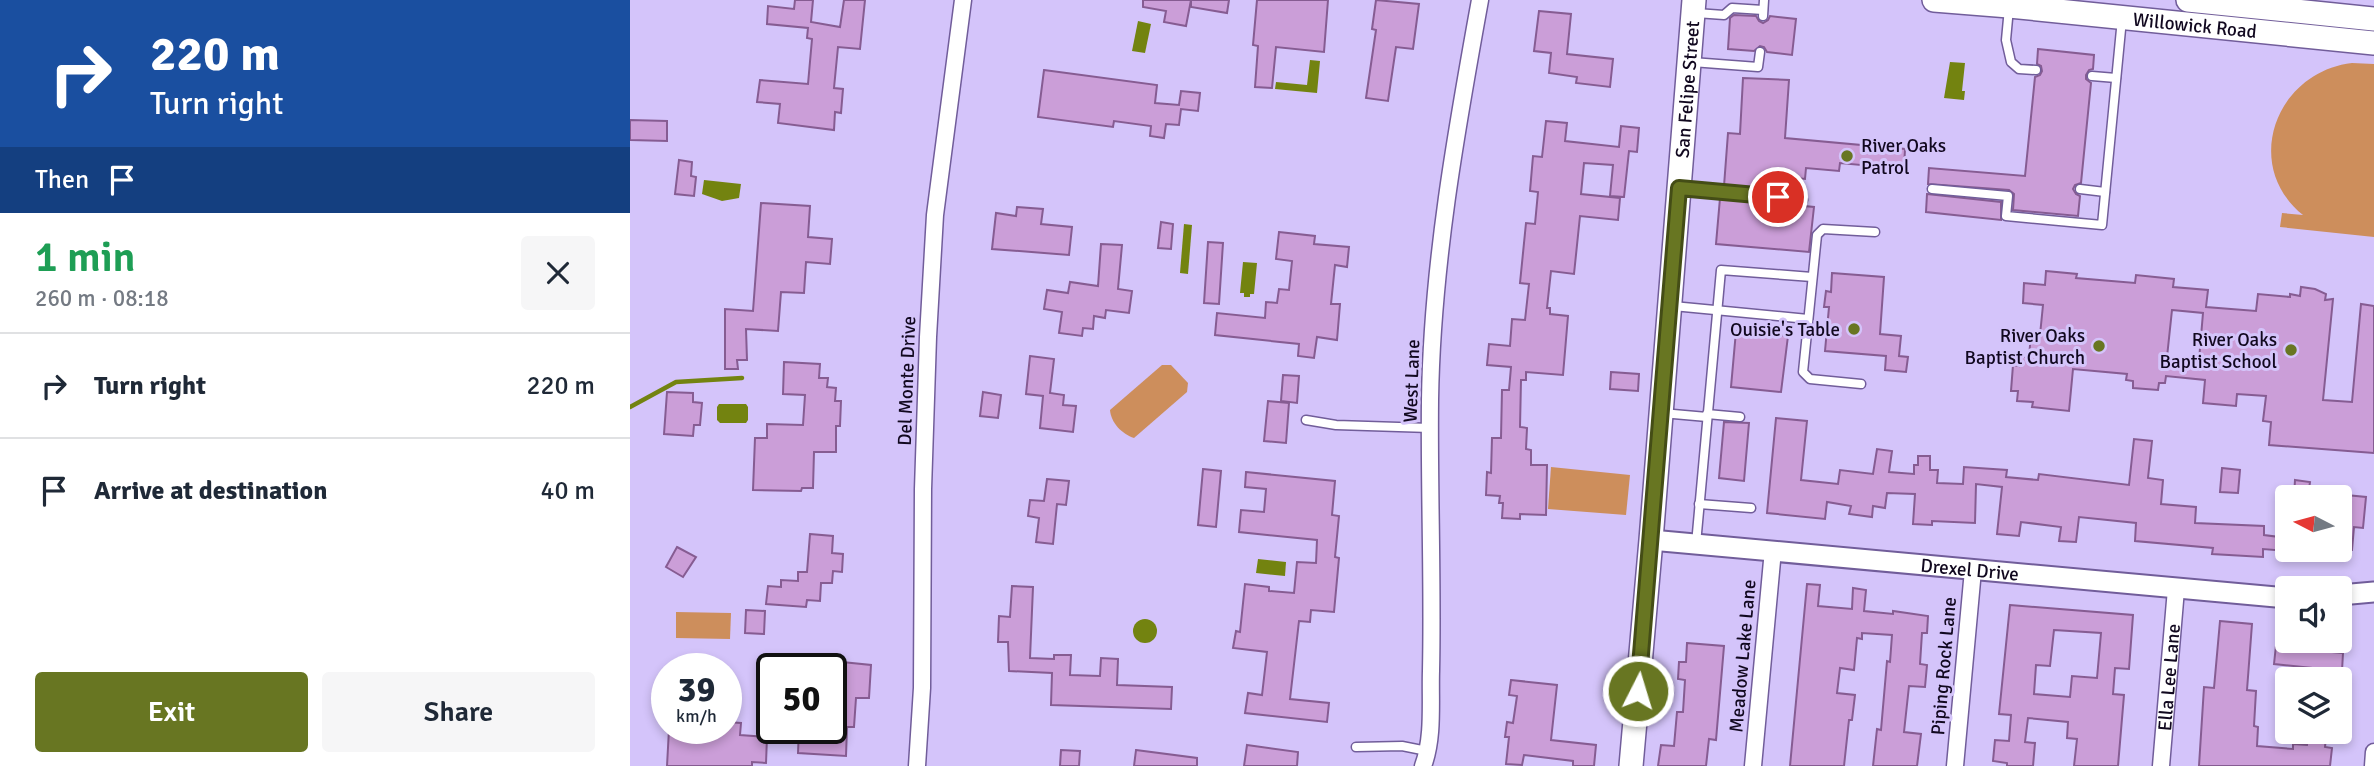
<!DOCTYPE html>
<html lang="en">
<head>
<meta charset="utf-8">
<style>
  :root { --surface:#fff; --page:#f6f6f7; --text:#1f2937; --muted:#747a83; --line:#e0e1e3; --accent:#687622 }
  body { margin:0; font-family:Signika,sans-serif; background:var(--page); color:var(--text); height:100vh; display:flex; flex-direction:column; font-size:26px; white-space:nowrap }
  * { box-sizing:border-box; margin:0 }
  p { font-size:23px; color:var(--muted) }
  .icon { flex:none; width:38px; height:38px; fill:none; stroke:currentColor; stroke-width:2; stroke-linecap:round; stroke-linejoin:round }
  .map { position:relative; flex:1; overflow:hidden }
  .panel { display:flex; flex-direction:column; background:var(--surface); width:630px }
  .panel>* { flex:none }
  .guide { background:#1a4fa0; color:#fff; overflow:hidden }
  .needle { width:46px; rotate:276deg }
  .tools { position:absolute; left:1645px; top:485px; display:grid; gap:14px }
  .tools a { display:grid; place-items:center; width:77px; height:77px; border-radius:7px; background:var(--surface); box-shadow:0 4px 10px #0003; font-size:35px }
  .speed { position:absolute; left:21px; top:653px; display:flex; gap:14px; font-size:35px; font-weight:700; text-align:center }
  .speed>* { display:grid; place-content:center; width:91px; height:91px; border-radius:50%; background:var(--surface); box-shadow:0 4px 10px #0003; line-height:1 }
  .speed small { font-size:18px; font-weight:400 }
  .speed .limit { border:4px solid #111; border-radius:10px; background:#fff; color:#111 }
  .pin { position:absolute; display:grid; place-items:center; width:60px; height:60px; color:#fff; margin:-30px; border:4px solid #fff; border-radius:50%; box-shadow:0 2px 7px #0007 }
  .me { position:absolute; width:77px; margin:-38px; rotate:5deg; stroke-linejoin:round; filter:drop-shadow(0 0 5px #0008) }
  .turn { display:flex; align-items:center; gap:24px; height:147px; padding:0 35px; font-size:32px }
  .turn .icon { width:91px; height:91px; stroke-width:2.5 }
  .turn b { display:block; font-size:49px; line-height:60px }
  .then { display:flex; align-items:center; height:66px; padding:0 35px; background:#0003; gap:14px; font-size:26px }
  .round { display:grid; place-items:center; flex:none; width:74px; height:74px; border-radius:7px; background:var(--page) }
  .summary { display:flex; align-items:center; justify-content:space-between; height:119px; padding:0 35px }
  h1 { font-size:42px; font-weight:600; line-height:52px; color:#1e9e55 }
  .action { display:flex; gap:14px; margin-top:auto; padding:14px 35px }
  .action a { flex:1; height:80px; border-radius:7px; background:var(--accent); color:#fff; font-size:28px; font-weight:600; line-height:80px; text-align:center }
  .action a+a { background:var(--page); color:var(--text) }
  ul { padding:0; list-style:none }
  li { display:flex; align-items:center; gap:21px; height:105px; padding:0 35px; border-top:2px solid var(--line) }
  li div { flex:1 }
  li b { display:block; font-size:26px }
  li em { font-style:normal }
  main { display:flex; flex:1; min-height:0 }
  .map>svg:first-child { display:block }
</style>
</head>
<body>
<main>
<section class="panel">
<div class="guide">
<div class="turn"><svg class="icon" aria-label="right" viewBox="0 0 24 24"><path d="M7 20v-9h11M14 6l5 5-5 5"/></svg><div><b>220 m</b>Turn right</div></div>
<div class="then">Then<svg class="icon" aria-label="arrive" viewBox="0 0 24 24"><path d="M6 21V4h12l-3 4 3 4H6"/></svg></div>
</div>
<div class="summary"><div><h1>1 min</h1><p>260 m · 08:18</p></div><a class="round"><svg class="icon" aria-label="close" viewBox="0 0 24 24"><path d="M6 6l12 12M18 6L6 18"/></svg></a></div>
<ul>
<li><svg class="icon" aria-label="right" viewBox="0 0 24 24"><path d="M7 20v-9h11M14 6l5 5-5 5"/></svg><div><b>Turn right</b></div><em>220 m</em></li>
<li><svg class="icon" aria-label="arrive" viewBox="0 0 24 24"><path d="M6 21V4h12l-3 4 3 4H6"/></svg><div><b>Arrive at destination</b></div><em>40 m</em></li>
</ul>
<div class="action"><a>Exit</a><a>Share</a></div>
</section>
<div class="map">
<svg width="1744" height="766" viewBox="0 0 1744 766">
  <rect width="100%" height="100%" fill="#d4c4fa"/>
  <g fill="#cd8e5c">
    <path d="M 1722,63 L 1744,64 L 1744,237 L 1650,227 L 1652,213 L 1673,215 C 1611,165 1646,72 1722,63 Z"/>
    <path d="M 532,365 L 541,365 L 558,383 L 557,392 L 504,438 C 492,434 481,423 480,410 Z"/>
    <polygon points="921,467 1000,475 996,515 918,509"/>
    <polygon points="46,612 101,613 100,639 46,638"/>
  </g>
  <g fill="#738310">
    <polygon points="508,21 521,24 515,53 502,51"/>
    <polygon points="680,60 690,61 687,93 645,89 646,82 677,85"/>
    <polygon points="1320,62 1335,63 1332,91 1335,91 1334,100 1314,98"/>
    <polygon points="74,180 111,184 109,198 92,201 72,194"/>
    <polygon points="554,224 562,225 558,274 550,273"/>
    <polygon points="613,262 627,263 624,294 620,294 620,297 614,297 614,293 610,293"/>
    <polygon points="89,404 116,404 118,407 118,420 116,423 90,423 87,420 87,407"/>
    <polygon points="628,559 656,562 655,576 626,573"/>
    <circle cx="515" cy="631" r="12"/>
  </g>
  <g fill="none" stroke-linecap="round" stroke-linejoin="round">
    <polyline stroke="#738310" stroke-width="4.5" points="0,407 46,382 112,378"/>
  </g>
  <g fill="#cb9ed8" stroke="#865c92" stroke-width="2" fill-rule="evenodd">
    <polygon points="165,0 183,0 181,22 210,27 214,0 235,0 230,49 208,47 204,88 213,89 211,113 205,112 204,130 148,123 150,104 127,102 130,80 178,84 182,39 177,38 178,28 137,24 138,6 164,9"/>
    <polygon points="513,0 561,0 556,26 534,22 536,11 513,7"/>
    <polygon points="561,0 599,0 597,13 561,7"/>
    <polygon points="627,0 698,0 694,52 646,47 642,88 625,87 628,46 623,45"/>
    <polygon points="746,0 789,4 783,49 766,47 758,101 736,98 746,30 742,29"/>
    <polygon points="909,11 941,14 937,54 983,59 980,87 946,83 947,77 919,73 921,53 904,51"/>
    <polygon points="1104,15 1126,16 1129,21 1133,23 1138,20 1140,16 1166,19 1162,55 1137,52 1134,47 1130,46 1124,51 1098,49 1100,18"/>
    <polygon points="1408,49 1464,55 1463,69 1459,70 1456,75 1456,79 1461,83 1451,183 1445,185 1443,189 1446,194 1450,196 1448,216 1383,210 1384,194 1379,190 1298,184 1299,168 1395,176 1405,77 1410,75 1412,71 1411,66 1407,64"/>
    <polygon points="414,70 527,85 525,103 549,105 551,91 570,93 568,111 551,109 549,125 536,124 534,138 520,136 521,126 484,121 483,127 408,117"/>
    <polygon points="1113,78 1159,80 1155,138 1275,149 1274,169 1210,163 1209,171 1176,168 1175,179 1150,176 1149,191 1094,186 1098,133 1110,134"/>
    <polygon points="0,120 37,121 37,141 0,140"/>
    <polygon points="916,121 937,123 935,141 989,147 991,126 1009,128 1007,152 999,151 994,197 980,196 983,165 954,163 951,194 990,198 988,220 950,216 944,274 921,271 917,308 920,308 920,314 938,316 933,375 896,372 896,380 891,380 890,427 897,428 896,449 901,450 901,465 917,465 916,515 890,514 890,519 872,518 873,503 869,503 870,496 856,495 857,472 861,473 862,438 871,438 872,390 879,390 881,367 857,365 859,344 880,346 882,319 895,320 899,284 890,283 896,223 905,224 908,192 900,191 903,156 912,157"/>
    <polygon points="49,160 62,162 61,176 66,177 64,196 45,194"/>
    <polygon points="1297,194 1371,202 1371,220 1296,212"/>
    <polygon points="1090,198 1184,207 1179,252 1086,244"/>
    <polygon points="131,203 180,206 178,237 202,239 200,264 176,262 174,293 151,292 148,331 116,329 117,360 107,360 108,369 95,369 95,309 123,311"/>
    <polygon points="387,207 413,209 411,224 442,227 439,255 362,249 366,213 386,216"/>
    <polygon points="531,222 543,224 541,249 528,248"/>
    <polygon points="649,232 685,236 684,244 719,247 717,267 705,265 701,304 710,304 707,340 687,337 684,358 668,356 669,344 585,335 587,313 635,318 636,302 647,303 649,289 659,290 662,261 646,259"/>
    <polygon points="578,242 593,243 589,304 574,303"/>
    <polygon points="471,244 492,245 488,289 502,291 499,313 476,310 475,318 464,316 463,329 453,328 452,336 429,333 432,312 414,309 417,290 438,293 440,282 468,286"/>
    <path d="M 1416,271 L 1447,274 L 1446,278 L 1505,283 L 1506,275 L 1544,279 L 1543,287 L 1578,290 L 1576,307 L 1626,311 L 1628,294 L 1660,297 L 1660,294 L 1670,296 L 1671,287 L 1685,289 L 1696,294 L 1695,300 L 1703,299 L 1693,400 L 1722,402 L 1731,304 L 1744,306 L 1744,453 L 1639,445 L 1641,422 L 1633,421 L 1636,396 L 1607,394 L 1606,406 L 1573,403 L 1575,380 L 1536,376 L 1535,383 L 1529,383 L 1528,390 L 1503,388 L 1503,381 L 1496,380 L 1497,374 L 1443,369 L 1439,411 L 1402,407 L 1403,402 L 1387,401 L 1388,391 L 1381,391 L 1383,365 L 1389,366 L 1390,357 L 1399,357 L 1401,334 L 1410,335 L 1413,305 L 1393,303 L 1394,283 L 1415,285 ZM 1542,310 L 1573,313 L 1569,360 L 1537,357 Z"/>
    <polygon points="1202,273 1254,277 1250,334 1271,336 1269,356 1278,357 1276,372 1255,370 1256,356 1195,351 1199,307 1194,307 1196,291 1201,292"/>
    <polygon points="1106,331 1158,336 1151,392 1101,387"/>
    <polygon points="400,356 424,359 420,393 434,395 433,405 446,406 443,432 410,428 413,396 396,394"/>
    <polygon points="154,362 190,364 189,378 198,378 197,387 206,388 205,401 211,401 210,426 206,426 206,452 184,452 183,488 172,488 171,491 123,490 125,438 137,438 137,424 173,425 175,395 153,394"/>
    <polygon points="981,372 1009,374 1008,391 980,389"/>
    <polygon points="653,375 669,376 667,403 651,401"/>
    <polygon points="37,392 63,393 63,402 72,403 70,425 64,425 63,436 34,434"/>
    <polygon points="353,392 371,395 368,418 350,416"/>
    <polygon points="638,401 659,403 656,443 634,441"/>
    <polygon points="1146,418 1177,421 1171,480 1208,484 1210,470 1243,474 1247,449 1262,451 1259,472 1284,474 1284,465 1288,465 1288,456 1300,456 1300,470 1308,470 1307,483 1333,484 1334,467 1377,470 1376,477 1408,480 1409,474 1499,485 1504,439 1522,441 1518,478 1533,480 1531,504 1566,507 1565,523 1634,526 1634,535 1657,538 1657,551 1633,549 1633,557 1582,554 1583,548 1505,541 1506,523 1449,517 1446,542 1429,541 1431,527 1391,522 1389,536 1367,534 1372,487 1346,484 1345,523 1302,521 1302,525 1283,524 1285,494 1257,493 1255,508 1243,506 1242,517 1219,514 1221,506 1197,502 1195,519 1137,513"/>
    <polygon points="1094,422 1119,423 1114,481 1089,478"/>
    <polygon points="1592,468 1610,470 1608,493 1590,492"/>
    <polygon points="573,469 591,471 586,527 568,525"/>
    <polygon points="616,472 705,481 702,515 709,516 705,557 709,558 704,612 681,610 680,622 669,621 660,699 699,703 697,722 615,713 618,693 632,695 637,652 603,648 606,631 610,632 615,584 639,587 639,591 664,593 667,562 686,563 687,540 609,532 611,510 634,512 636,489 615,487"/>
    <polygon points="417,479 439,481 436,505 427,504 423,544 406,542 409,518 398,516 400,500 414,501"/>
    <polygon points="1665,480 1680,482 1678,497 1664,497"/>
    <polygon points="1716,495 1736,497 1733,528 1724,527 1722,550 1710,549 1710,524 1713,524"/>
    <polygon points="180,534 203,536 202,553 213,554 212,572 203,571 202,583 191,583 190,601 177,600 176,607 136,604 138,586 151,587 151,580 168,581 168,572 177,572"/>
    <polygon points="47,547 66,557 53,577 36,567"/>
    <polygon points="1177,584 1190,585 1188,606 1222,609 1223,588 1236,590 1234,611 1263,614 1263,611 1298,616 1297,633 1292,633 1290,664 1297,665 1295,687 1279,686 1274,732 1291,734 1287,766 1243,766 1247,729 1251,730 1257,661 1260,662 1262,635 1232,633 1232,639 1227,638 1224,670 1210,668 1207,693 1225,695 1222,720 1219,720 1214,766 1160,766"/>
    <polygon points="382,586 403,587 400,658 424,659 424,655 441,655 440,675 470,676 471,658 488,659 487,685 542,687 541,709 421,705 422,673 379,671 378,642 368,642 369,616 380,617"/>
    <path d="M 1380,605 L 1503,615 L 1499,669 L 1485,668 L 1483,694 L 1494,695 L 1488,766 L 1444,766 L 1447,739 L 1437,738 L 1438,722 L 1398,718 L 1395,742 L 1405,743 L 1403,766 L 1377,766 L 1377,763 L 1363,761 L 1365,740 L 1379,741 L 1381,715 L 1369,714 ZM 1424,630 L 1471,633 L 1467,678 L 1442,676 L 1440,697 L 1404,694 L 1406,665 L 1420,666 Z"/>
    <polygon points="116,610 135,611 134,634 115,633"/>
    <polygon points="1649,617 1657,618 1657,640 1694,640 1692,651 1713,653 1712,671 1644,664"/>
    <polygon points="1590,621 1622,624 1617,690 1626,691 1624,726 1628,727 1627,746 1663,749 1663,744 1677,745 1678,736 1696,738 1695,747 1702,748 1700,766 1569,766 1574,687 1584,688"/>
    <polygon points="1057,643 1094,646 1086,740 1079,739 1076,766 1028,766 1031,745 1044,746 1047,712 1053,712 1055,680 1048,679 1049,662 1056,662"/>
    <polygon points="212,662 241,665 239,698 226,698 224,727 217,727 216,756 168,753 169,728 201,728 201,713 209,713"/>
    <polygon points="881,680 927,685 921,740 966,745 964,766 943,766 943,761 894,755 892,765 876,764 879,737 875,737 877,722 883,723 887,696 879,695"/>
    <polygon points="96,722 111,723 110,735 137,737 136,763 122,762 122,766 37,766 39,729 84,732 84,728 96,728"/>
    <polygon points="617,745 668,752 667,766 614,766"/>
    <polygon points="431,750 450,751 449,766 430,766"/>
    <polygon points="506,750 567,758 567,766 504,766"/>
  </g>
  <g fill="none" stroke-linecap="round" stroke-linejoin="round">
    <defs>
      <g id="service">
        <polyline points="1379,8 1376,40 1381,62 1389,69 1406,70"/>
        <polyline points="1066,13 1094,15 1102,8 1133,10"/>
        <polyline points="1133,16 1134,0"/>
        <polyline points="1062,62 1128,67 1130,52"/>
        <polyline points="1462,76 1486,78"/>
        <polyline points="1052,188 1173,200"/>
        <polyline points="1302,189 1378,196 1376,216 1472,225 1492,19"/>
        <polyline points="1450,189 1475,192"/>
        <polyline points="1043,306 1178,319"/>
        <polyline points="1231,384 1180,379 1173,372 1187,235 1193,229 1245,232"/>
        <polyline points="1032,413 1077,417"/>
        <polyline points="1077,414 1110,417"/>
        <polyline points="676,420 706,425 800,428"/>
        <polyline points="1069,504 1121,508"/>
        <polyline points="1066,544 1091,270 1182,277"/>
        <polyline points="726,747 772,746 797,751"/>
      </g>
      <g id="minor">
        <polyline points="287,766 292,688 293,489 298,337 305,215 333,0"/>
        <path d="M 793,766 C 804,737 800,701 801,671 C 803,581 799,490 800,400 C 802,266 826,132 850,0"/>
        <polyline points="1123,766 1143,550"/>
        <polyline points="1325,766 1343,570"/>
        <path id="s1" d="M 1531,766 L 1546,589"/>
        <polyline points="1743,766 1744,752"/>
      </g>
      <g id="tertiary">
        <path id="s2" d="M 1021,540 L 1657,598"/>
        <polyline points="1710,595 1744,592"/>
      </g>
      <g id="secondary">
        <path id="s3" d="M 1304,0 L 1379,6 L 1744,43"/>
        <polyline points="1558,0 1744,19"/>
        <path id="s4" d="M 1001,766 L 1021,540 L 1064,0"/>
      </g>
    </defs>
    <use href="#service" stroke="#715d9a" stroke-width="11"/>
    <use href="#minor" stroke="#715d9a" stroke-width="19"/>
    <use href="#tertiary" stroke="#715d9a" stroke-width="23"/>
    <use href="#secondary" stroke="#715d9a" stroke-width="26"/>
    <use href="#service" stroke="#fff" stroke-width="8"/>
    <use href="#minor" stroke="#fff" stroke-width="16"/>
    <use href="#tertiary" stroke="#fff" stroke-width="19"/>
    <use href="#secondary" stroke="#fff" stroke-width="23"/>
  </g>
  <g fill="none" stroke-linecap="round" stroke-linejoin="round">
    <defs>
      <polyline id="route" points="1008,691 1049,188 1148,197"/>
    </defs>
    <use href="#route" stroke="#444d16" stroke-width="18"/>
    <use href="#route" stroke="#687622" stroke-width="12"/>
  </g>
  <g fill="#687622" stroke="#d4c4fa" stroke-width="2.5">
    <circle cx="1217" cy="156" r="7"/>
    <circle cx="1224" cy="329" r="7"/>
    <circle cx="1469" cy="346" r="7"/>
    <circle cx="1661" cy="350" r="7"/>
  </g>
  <g text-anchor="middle" stroke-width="6" stroke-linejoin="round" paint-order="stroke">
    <g font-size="19" fill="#11081f" stroke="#d4c4fa">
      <text dy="7" stroke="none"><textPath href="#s3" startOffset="262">Willowick Road</textPath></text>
      <text dy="7" stroke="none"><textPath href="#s4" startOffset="679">San Felipe Street</textPath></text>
      <text transform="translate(276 381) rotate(-88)" y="7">Del Monte Drive</text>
      <text transform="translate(781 381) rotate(-88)" y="7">West Lane</text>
      <text dy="7" stroke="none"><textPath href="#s2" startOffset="320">Drexel Drive</textPath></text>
      <text transform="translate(1112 656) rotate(-85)" y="7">Meadow Lake Lane</text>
      <text transform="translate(1313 666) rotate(-85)" y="7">Piping Rock Lane</text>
      <text dy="7" stroke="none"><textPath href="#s1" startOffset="89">Ella Lee Lane</textPath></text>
    </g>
    <g font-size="19" fill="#11081f" stroke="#d4c4fa" text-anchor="end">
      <text x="1231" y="152" text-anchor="start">River Oaks<tspan x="1231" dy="22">Patrol</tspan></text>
      <text x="1210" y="336">Ouisie's Table</text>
      <text x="1455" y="342">River Oaks<tspan x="1455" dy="22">Baptist Church</tspan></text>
      <text x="1647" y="346">River Oaks<tspan x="1647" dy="22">Baptist School</tspan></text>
    </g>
  </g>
</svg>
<div class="tools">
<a><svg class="needle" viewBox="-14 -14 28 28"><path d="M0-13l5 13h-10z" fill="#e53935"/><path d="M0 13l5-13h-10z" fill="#747a83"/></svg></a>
<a><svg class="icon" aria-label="sound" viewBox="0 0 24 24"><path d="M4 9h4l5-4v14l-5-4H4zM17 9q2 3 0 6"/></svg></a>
<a><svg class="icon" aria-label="layers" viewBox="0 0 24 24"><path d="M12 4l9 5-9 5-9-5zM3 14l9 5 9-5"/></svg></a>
</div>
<div class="speed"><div>39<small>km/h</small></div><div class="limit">50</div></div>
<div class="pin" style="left:1148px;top:197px;background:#d93025"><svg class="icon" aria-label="arrive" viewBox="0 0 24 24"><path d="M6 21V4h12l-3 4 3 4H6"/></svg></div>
<svg class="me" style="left:1008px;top:691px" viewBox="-20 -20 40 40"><circle r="17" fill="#687622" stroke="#fff" stroke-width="3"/><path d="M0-11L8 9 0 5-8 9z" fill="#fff"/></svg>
</div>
</main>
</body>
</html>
